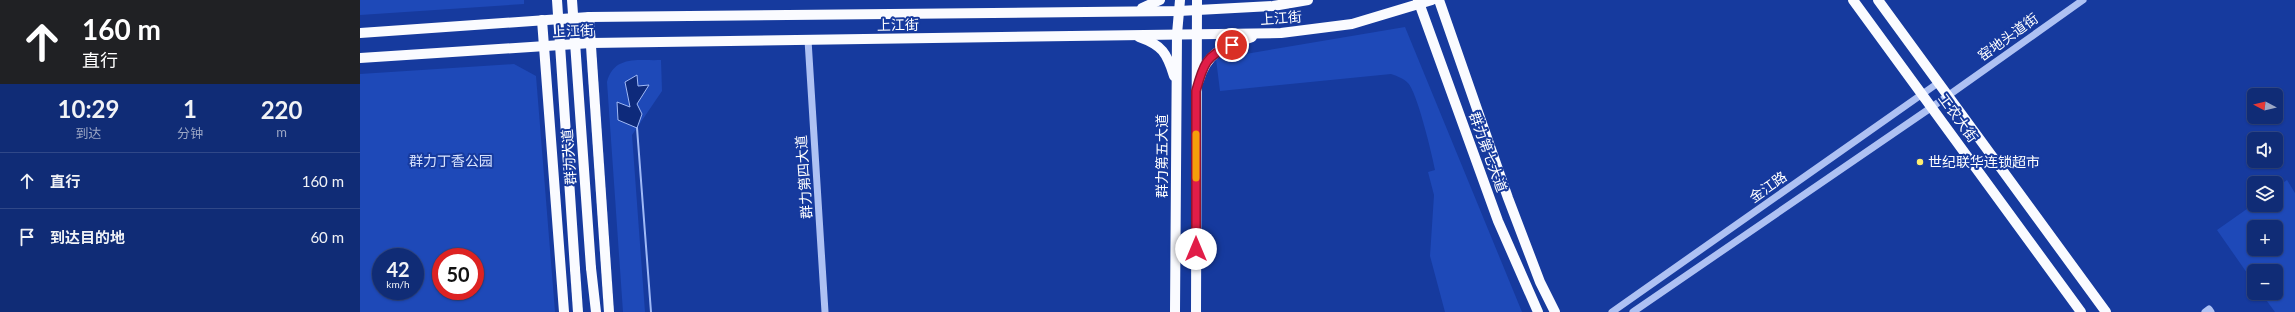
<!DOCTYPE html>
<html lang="zh">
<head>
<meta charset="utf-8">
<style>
  :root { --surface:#102c76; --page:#1e387e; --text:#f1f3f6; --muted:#9ca7c5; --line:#304888 }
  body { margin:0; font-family:Lato,"Noto Sans SC",sans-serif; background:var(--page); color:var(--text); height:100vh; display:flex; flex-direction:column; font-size:15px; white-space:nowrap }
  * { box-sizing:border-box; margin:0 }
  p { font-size:13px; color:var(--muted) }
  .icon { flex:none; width:22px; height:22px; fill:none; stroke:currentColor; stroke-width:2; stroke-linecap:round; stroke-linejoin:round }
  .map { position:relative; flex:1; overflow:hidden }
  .panel { display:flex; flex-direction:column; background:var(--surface); width:360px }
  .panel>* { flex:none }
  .banner { background:#202124; color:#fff; overflow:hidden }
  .needle { width:26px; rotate:277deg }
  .tools { position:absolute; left:1887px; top:88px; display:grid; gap:8px }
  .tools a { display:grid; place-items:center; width:36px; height:36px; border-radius:6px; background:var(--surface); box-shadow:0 1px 3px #0004,0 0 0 1px var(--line); font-size:20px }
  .speed { position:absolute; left:12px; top:248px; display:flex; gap:8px; font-size:20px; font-weight:700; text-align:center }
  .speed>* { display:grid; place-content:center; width:52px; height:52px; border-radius:50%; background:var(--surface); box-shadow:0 1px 3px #0004,0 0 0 1px var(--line); line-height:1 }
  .speed small { font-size:10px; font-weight:400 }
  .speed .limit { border:6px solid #d22; background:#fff; color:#111 }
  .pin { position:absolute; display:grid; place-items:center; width:34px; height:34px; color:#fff; margin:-17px; border:2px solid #fff; border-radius:50%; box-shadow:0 1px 4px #0007 }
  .me { position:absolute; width:44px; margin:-22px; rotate:0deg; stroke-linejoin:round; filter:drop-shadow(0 0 3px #0008) }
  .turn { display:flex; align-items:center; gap:14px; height:84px; padding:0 16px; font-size:18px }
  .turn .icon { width:52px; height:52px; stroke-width:2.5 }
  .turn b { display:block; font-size:28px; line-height:34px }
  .eta { display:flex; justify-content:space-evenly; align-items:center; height:68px; text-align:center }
  .eta b { font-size:24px; font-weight:700; line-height:28px }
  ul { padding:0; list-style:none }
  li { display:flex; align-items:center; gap:12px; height:56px; padding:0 16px; border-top:1px solid var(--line) }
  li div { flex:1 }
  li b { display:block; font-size:15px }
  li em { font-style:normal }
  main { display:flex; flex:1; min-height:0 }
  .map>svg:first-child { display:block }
</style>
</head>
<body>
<main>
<section class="panel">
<div class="banner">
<div class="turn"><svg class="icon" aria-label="ahead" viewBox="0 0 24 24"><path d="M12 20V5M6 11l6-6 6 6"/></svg><div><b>160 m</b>直行</div></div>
</div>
<div class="eta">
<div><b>10:29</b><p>到达</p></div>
<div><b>1</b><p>分钟</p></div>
<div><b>220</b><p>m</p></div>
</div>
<ul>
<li><svg class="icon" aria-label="ahead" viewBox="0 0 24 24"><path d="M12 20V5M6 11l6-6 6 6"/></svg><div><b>直行</b></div><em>160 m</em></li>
<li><svg class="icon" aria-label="arrive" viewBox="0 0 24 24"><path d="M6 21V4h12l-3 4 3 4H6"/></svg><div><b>到达目的地</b></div><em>60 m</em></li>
</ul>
</section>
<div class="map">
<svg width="1935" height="312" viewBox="0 0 1935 312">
  <rect width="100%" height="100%" fill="#163a9e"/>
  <g fill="#1e49b8" fill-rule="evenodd">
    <polygon points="0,0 164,0 164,4 0,15"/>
    <path d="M 1045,27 L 1162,312 L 1085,312 L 1070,256 L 1074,195 L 1068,172 L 1075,170 C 1072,154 1057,92 1048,83 C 1043,78 1037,76 1031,74 L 860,91 L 856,59 Z"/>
    <path d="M 301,60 L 302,91 L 272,135 L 285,312 L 263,312 L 247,82 C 254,55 278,61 301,60 Z"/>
    <path d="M 154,64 L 176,76 L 195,312 L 0,312 L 0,74 ZM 21,257 L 55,257 L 55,291 L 21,291 ZM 81,257 L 115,257 L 115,291 L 81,291 Z"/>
    <path d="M 1927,180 L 1935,193 L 1935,312 L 1915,312 L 1901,293 L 1916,293 L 1916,271 L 1894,271 L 1894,283 L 1857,230 L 1894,204 L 1916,205 L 1916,188 ZM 1894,227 L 1916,227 L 1916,249 L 1894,249 Z"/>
  </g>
  <polygon fill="#0e2a7b" stroke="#a0b9f6" points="277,75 278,86 289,85 277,104 282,114 277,128 258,120 257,102 270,107 265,82"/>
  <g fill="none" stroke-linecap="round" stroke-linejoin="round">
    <polyline stroke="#a0b9f6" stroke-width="2" points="277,128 291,312"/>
    <g stroke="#aec1f3" stroke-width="7">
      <polyline points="448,40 465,312"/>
      <polyline points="1252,312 1578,83"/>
      <polyline points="1273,312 1572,107 1723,0"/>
      <polyline points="1845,312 1849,309 1851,312"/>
    </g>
    <g stroke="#fafbff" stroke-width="10">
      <polyline points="1058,0 1138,221 1178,312"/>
      <polyline points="1079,0 1148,198 1180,282 1195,312"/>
      <polyline points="1493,0 1721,312"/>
      <polyline points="1518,0 1746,312"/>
      <polyline points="782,8 800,0"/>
      <polyline points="229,17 249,312"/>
      <polyline points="182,20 204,312"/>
      <polyline points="0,33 229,17 819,11 913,6 948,0"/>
      <path d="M 779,37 C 802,45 807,53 814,76"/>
      <polyline points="0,58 231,43 921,33 992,24 1072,0"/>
      <path d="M 839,80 C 848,50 865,47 892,37"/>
      <polyline points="231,268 236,312"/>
      <polyline points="215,269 218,312"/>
      <polyline points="815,312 817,34 820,0"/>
      <polyline points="836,312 837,0"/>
    </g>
    <g stroke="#fafbff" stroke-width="10">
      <polyline points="197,0 215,269"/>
      <polyline points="212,0 231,268"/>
    </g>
  </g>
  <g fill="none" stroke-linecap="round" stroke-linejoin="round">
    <defs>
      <path id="route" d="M 836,249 L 836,91 C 843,65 846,55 872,45"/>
    </defs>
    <use href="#route" stroke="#92132f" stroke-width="10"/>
    <use href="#route" stroke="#e11d48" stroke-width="7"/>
    <polyline stroke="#f59e0b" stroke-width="7" points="836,178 836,134"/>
  </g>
  <circle fill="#ffee70" stroke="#163a9e" stroke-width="1.5" cx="1560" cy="162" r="4"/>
  <g text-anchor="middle" stroke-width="4" stroke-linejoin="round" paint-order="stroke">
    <g font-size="14" fill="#fff" stroke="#163a9e">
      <text transform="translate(921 18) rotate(-4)" y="5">上江街</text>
      <text transform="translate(538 25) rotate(-1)" y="5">上江街</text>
      <text transform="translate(213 31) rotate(-3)" y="5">上江街</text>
      <text transform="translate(1648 37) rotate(-36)" y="5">窑地头道街</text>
      <text transform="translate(1598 118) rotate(54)" y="5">工农大街</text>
      <text transform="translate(1128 152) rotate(70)" y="5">群力第七大道</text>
      <text transform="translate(802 156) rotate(-90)" y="5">群力第五大道</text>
      <text transform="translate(209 157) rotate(-94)" y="5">群力大道</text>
      <text transform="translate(444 177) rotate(-94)" y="5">群力第四大道</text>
      <text transform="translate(1408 187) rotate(-35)" y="5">金江路</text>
    </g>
    <g font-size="14" fill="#d6e1fd" stroke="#163a9e">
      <text x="91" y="166">群力丁香公园</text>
    </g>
    <g font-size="14" fill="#fff" stroke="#163a9e" text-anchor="start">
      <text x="1568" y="167">世纪联华连锁超市</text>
    </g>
  </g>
</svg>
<div class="tools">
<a><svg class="needle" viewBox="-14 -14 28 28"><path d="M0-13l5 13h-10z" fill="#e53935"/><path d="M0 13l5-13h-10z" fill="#9ca7c5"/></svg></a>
<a><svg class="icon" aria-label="sound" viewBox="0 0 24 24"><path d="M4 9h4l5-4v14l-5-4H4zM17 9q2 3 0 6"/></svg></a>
<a><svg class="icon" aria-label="layers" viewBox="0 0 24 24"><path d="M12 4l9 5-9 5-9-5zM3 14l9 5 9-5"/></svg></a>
<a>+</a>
<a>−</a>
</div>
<div class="speed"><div>42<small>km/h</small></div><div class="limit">50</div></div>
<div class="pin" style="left:872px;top:45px;background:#d93025"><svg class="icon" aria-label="arrive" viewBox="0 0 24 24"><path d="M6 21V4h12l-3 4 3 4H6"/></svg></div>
<svg class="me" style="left:836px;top:249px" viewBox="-20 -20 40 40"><circle r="19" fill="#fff"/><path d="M0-13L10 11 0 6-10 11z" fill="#e11d48"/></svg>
</div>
</main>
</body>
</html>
